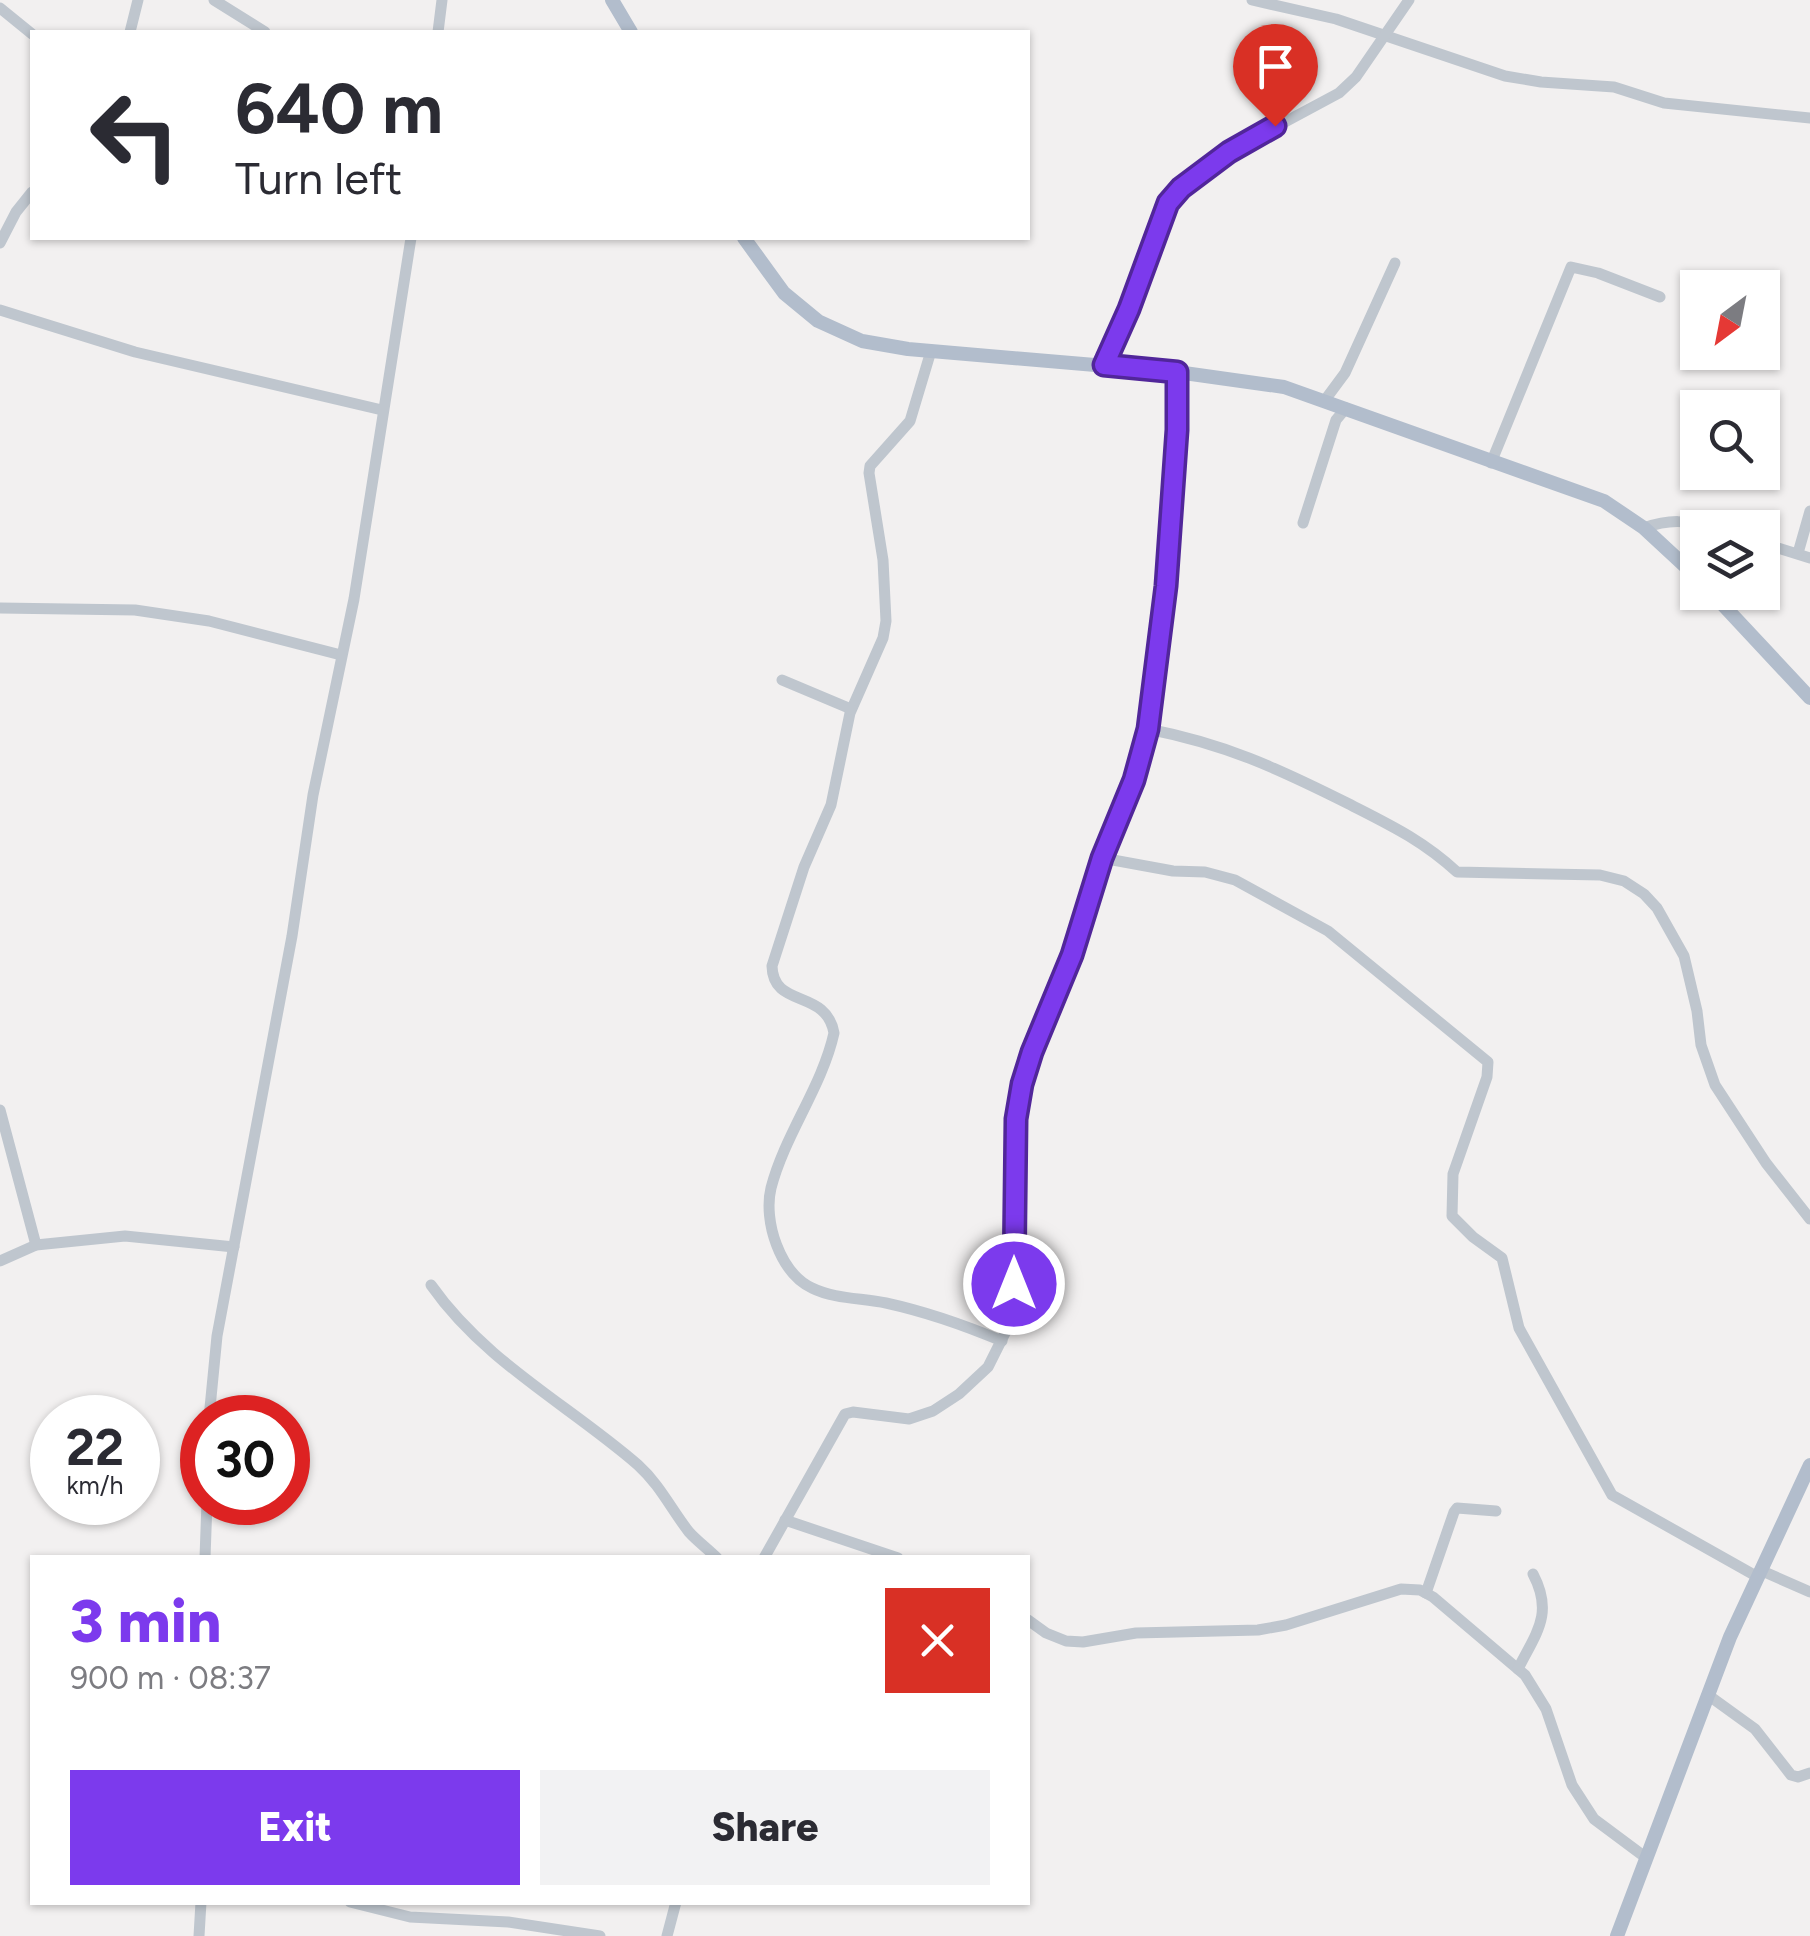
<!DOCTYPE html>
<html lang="en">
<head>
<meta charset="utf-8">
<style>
  :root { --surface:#fff; --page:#f2f2f3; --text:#2b2b33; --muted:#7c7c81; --accent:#7c3aed }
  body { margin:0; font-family:Figtree,sans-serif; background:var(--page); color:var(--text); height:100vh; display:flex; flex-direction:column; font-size:38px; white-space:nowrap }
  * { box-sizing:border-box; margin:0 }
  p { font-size:32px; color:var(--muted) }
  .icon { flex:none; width:55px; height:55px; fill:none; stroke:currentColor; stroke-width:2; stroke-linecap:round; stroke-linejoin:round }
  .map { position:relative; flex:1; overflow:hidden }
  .drawer { position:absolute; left:30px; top:1555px; width:1000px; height:350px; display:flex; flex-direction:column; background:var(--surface); border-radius:0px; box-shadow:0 2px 8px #0004 }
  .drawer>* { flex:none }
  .banner { position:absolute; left:30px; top:30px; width:1000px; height:210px; border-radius:0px; box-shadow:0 2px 8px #0004; background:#fff; color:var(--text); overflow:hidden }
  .needle { width:65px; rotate:212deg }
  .buttons { position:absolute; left:1680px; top:270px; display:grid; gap:20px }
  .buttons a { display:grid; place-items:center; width:100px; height:100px; border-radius:0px; background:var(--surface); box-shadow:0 2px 8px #0004; font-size:50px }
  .speed { position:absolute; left:30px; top:1395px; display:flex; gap:20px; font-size:50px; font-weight:700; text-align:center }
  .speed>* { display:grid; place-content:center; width:130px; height:130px; border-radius:50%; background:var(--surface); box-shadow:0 2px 8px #0004; line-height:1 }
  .speed small { font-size:25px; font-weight:400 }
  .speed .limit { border:15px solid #d22; background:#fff; color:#111 }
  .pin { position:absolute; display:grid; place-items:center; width:85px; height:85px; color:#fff; margin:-102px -42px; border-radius:50% 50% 50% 0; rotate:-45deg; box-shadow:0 0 10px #0007 }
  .pin .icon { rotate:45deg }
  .me { position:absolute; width:110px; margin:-55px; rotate:0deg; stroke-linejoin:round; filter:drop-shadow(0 0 8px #0008) }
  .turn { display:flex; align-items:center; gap:35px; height:210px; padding:0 40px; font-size:45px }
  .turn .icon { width:130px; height:130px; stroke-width:2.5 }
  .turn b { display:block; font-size:70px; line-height:85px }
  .round { display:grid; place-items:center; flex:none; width:105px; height:105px; border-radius:0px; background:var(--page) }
  .overview { display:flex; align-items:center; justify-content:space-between; height:170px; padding:0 40px }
  h1 { font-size:60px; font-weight:800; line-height:75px; color:var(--accent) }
  .action { display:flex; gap:20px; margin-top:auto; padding:20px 40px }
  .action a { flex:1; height:115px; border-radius:0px; background:var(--accent); color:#fff; font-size:40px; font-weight:800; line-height:115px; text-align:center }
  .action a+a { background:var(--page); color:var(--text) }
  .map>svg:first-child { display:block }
</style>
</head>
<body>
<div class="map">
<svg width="1810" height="1936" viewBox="0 0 1810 1936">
  <rect width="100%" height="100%" fill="#f2f0f0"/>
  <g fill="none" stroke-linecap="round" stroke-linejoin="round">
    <g stroke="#bfc6ce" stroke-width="11">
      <polyline points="214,0 265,32"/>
      <polyline points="1252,0 1336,19 1505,76 1541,82 1614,87 1664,103 1810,118"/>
      <polyline points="0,8 32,34"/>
      <polyline points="130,32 138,0"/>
      <polyline points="438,32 442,0"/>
      <polyline points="0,243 16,212 32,192"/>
      <polyline points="0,310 135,352 382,410"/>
      <path d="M 931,351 L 910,421 L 870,466 L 869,473 L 883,560 L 886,621 L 883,638 L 850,713 L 831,805 L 804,867 L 772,966 C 773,1009 826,988 834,1033 C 822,1087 785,1134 771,1188 C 763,1221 780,1273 812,1288 C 834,1299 862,1298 886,1303 C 927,1312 964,1325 1002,1341"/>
      <polyline points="1104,365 1129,309 1168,203 1181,188 1229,152 1339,93 1356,77 1409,0"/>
      <polyline points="1325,400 1345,373 1395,263"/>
      <polyline points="1491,463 1571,267 1598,273 1660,297"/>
      <polyline points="1303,523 1336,420 1346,408"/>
      <path d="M 1644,528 C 1669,519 1687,520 1712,528"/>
      <polyline points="1762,543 1810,558"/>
      <polyline points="1798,553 1810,511"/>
      <polyline points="0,608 135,610 209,621 341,655"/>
      <polyline points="782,680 851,709"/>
      <path d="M 1148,729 C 1225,744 1277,768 1345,802 C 1388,824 1421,839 1457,872 L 1600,875 L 1624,881 L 1644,894 L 1657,908 L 1684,956 L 1697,1011 L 1701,1045 L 1715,1085 L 1766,1163 L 1810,1219"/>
      <polyline points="1102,858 1173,871 1205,872 1235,880 1328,931 1488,1062 1487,1077 1453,1174 1452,1216 1473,1237 1502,1258 1519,1328 1612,1495 1756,1576"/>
      <polyline points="0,1110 36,1245"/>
      <polyline points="0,1261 36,1245 125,1236 234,1247"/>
      <path d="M 431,1285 C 485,1362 569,1405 638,1465 C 660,1485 671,1509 689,1532 C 697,1541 708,1549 717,1558"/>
      <polyline points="209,1418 217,1336 292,936 313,795 354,599 411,238"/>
      <polyline points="785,1520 898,1558"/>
      <polyline points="205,1558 207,1502"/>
      <polyline points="764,1558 845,1414 853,1412 909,1419 933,1411 959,1394 988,1367 1008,1327 1015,1284 1016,1119 1022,1084 1031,1052 1072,955 1102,858 1134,780 1148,729 1166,587 1177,430 1177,372"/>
      <polyline points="1760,1570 1810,1592"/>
      <polyline points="1426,1593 1454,1512 1457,1508 1496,1511"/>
      <polyline points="1028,1620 1046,1633 1066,1641 1083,1642 1136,1633 1258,1630 1286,1625 1401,1589 1420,1590 1433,1597 1525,1675 1546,1709 1572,1785 1594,1819 1645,1857"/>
      <path d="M 1518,1669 C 1536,1633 1554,1614 1533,1574"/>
      <polyline points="1708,1695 1755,1729 1791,1775 1798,1777 1810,1773"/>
      <polyline points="350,1902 410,1917 508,1922 600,1936"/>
      <polyline points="199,1936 201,1902"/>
      <polyline points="667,1936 676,1902"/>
    </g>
    <g stroke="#b2bdcc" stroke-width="14">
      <polyline points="612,0 631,32"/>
      <polyline points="744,238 784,293 818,321 862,341 908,349 1177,372 1284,387 1604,501 1644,528 1698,578"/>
      <polyline points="1711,592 1810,698"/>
      <polyline points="1617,1936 1730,1637 1810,1465"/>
    </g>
  </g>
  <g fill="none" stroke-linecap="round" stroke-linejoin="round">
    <defs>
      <polyline id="route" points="1014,1284 1016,1119 1022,1084 1032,1052 1072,955 1102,858 1134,780 1148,729 1166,586 1177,430 1177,372 1104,365 1129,309 1168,203 1181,188 1229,152 1275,126"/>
    </defs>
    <use href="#route" stroke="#51269a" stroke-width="25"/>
    <use href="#route" stroke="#7c3aed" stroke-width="18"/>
  </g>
</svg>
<div class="buttons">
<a><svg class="needle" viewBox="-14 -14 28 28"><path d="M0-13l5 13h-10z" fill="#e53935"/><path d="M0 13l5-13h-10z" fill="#7c7c81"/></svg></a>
<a><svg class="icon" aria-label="search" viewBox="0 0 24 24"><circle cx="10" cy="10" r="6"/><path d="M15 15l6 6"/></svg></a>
<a><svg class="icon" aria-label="layers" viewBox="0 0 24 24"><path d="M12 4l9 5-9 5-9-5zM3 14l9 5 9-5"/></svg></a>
</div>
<div class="speed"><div>22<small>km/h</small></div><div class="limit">30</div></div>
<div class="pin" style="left:1275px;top:126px;background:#d93025"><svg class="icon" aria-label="arrive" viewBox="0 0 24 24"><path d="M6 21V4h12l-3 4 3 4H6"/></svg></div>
<svg class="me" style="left:1014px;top:1284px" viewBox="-20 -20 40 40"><circle r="17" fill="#7c3aed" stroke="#fff" stroke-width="3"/><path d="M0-11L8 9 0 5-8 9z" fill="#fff"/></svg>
<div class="banner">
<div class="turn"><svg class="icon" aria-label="left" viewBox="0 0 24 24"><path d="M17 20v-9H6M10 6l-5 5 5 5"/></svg><div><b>640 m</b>Turn left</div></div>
</div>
<section class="drawer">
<div class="overview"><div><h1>3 min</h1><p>900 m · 08:37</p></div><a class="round" style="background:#d93025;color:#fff"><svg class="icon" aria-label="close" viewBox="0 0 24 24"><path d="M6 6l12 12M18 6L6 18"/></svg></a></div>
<div class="action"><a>Exit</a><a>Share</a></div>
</section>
</div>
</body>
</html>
